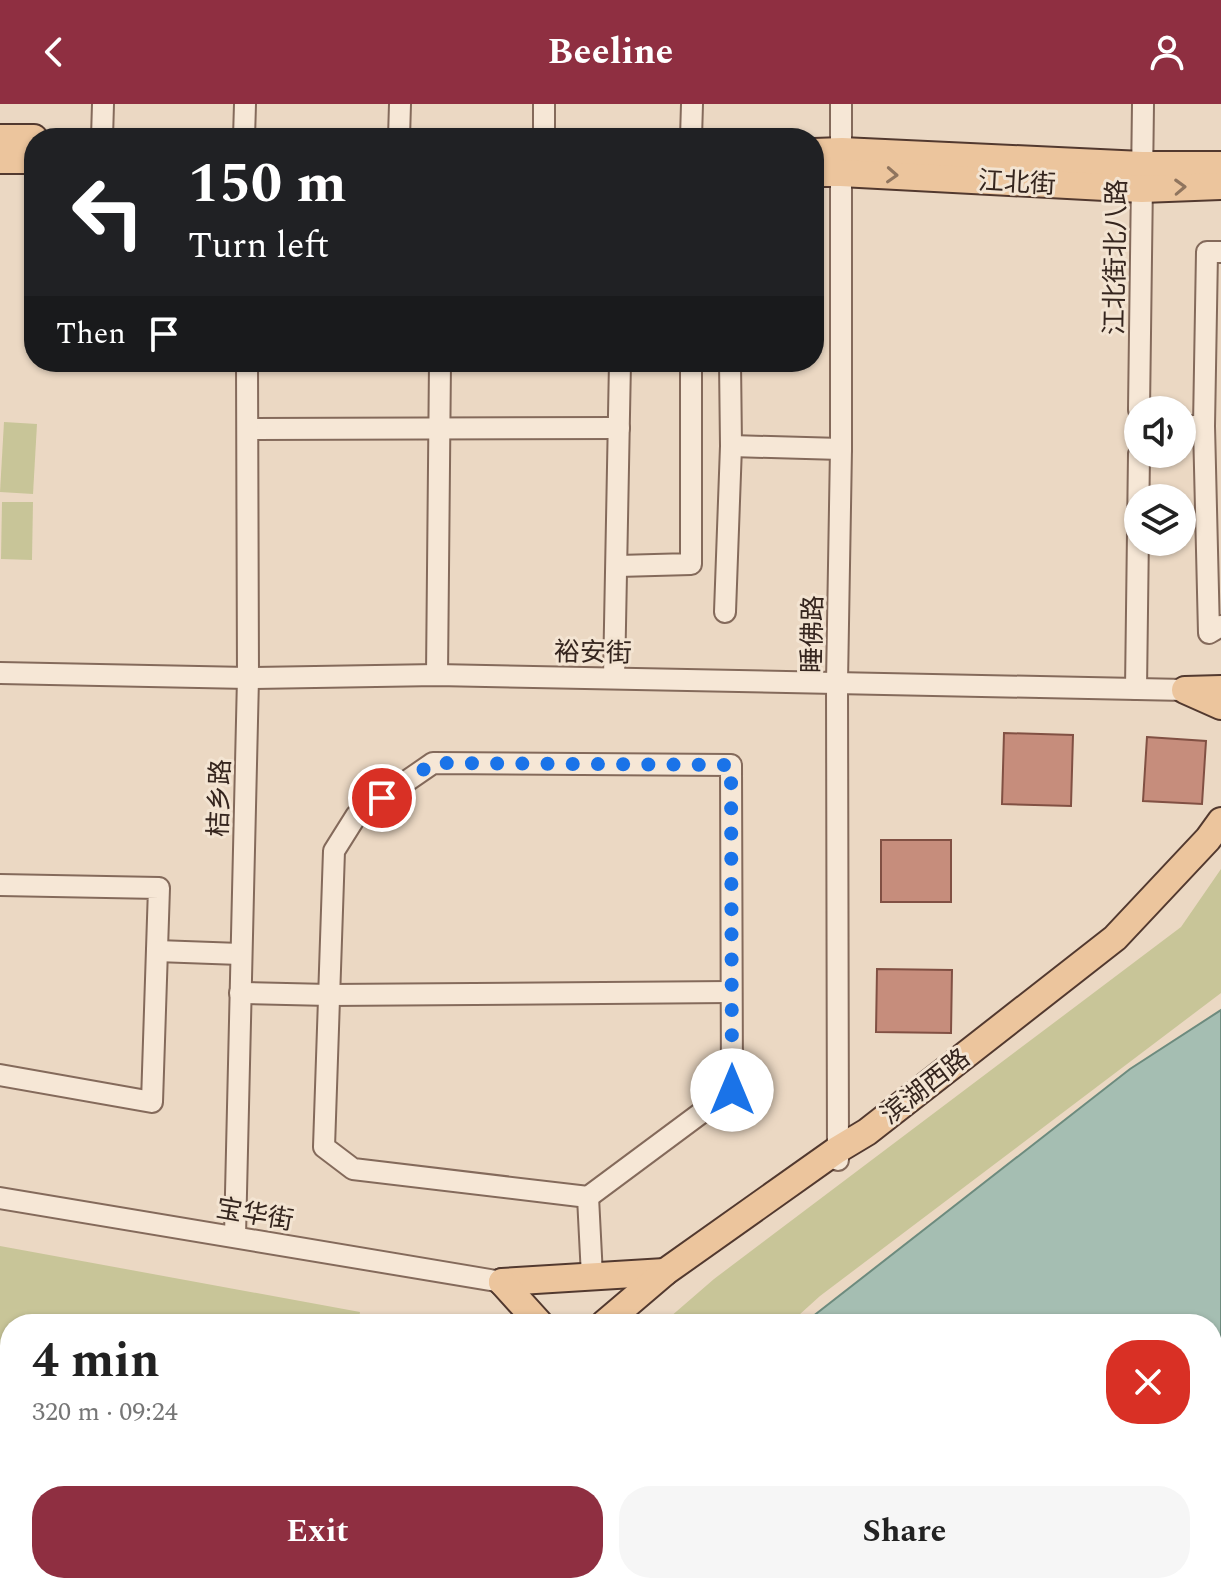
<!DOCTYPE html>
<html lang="en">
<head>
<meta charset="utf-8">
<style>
  :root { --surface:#fff; --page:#f6f6f6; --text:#222; --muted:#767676; --accent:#8f2f41 }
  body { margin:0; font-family:Spectral,"Noto Sans SC",serif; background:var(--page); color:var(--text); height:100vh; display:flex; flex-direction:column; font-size:30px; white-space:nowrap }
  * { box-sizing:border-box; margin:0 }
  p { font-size:26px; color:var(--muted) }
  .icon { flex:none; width:44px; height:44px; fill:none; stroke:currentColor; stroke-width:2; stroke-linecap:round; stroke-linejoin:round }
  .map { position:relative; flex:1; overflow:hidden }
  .sheet { position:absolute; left:0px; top:1210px; width:1222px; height:280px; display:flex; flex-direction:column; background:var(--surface); border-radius:32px 32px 0 0; box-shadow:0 2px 6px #0004 }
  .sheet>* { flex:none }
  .guide { position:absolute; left:24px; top:24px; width:800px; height:244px; border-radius:32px; box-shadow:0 2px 6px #0004; background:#202124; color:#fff; overflow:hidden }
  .buttons { position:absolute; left:1124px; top:292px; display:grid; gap:16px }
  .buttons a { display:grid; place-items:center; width:72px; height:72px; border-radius:50%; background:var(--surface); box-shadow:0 2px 6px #0004; font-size:40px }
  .pin { position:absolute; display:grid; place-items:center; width:68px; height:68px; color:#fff; margin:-34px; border:4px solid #fff; border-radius:50%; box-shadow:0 2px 8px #0007 }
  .me { position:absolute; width:88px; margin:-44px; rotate:0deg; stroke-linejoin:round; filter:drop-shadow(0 0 6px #0008) }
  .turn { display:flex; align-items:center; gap:28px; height:168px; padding:0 32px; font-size:36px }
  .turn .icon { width:104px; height:104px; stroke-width:2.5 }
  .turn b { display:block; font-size:56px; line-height:68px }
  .then { display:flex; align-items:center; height:76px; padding:0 32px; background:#0003; gap:16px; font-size:30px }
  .round { display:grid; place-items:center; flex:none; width:84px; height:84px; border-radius:32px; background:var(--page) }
  .headline { display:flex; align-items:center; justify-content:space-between; height:136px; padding:0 32px }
  h1 { font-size:48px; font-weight:700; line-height:60px }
  .cta { display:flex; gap:16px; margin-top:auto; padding:16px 32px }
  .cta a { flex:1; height:92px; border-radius:32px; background:var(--accent); color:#fff; font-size:32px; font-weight:700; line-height:92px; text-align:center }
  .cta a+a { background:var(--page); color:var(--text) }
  header { display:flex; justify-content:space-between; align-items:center; height:104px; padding:0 32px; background:var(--accent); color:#fff; font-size:36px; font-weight:700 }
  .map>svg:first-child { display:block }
</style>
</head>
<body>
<header><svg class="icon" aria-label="back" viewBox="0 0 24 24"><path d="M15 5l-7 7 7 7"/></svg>Beeline<svg class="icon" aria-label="person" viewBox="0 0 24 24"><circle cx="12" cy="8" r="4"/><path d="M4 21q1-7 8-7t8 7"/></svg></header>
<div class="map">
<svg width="1221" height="1490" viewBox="0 0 1221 1490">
  <rect width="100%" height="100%" fill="#ebd8c3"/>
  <g fill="#c8c598">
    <polygon points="4,318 37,320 33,390 0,388"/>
    <polygon points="2,398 33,398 32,456 1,455"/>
    <polygon points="1221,765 1221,889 820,1192 789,1220 662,1220 714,1175 1181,823"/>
    <polygon points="0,1142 360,1208 358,1220 10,1220 10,1412 0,1410"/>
    <polygon points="445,1480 638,1480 635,1490 439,1490"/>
  </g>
  <g fill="#a5beb2" stroke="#6d8b7e" stroke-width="2">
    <polygon points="1221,906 1221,1236 1212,1246 1212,1220 803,1220 1130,965"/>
    <polygon points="651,1480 1013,1480 1008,1490 650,1490"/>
  </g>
  <g fill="#c68d7c" stroke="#815043" stroke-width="2">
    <polygon points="1004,629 1073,631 1071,702 1002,700"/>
    <polygon points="1147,633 1206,637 1202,700 1143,697"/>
    <rect x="881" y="736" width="70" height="62"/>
    <polygon points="877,865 952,866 951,929 876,928"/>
  </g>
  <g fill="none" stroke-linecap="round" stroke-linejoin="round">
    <defs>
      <g id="minor">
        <polyline points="102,34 103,0"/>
        <polyline points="244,34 245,0"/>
        <polyline points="399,34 400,0"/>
        <polyline points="544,34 544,0"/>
        <polyline points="691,34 692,0"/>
        <polyline points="1221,148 1207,148 1204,322 1209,529 1221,522"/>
        <polyline points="1139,306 1143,0"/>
        <polyline points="1182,322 1204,322"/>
        <polyline points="248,325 619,324"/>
        <polyline points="731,342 841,345"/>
        <polyline points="618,462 691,460 691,258"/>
        <polyline points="725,508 731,342 730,258"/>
        <polyline points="0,569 248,574 437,571 1185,586"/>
        <polyline points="437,571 440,258"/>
        <polyline points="614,574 620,258"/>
        <polyline points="1136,585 1139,350"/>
        <polygon points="433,659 731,661 732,986 588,1093 353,1065 324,1043 334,747 356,712"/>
        <polyline points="0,781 159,784 152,998 0,971"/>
        <polyline points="157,847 240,850"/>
        <polyline points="240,889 329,891 731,888"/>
        <polyline points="838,1056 837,578 841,345 841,0"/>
        <polyline points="588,1093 592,1172"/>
        <polyline points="0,1094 502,1178"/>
        <polyline points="235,1132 248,574 247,258"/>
        <polyline points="464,1490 470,1480"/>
        <polyline points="539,1490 541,1480"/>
      </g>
      <g id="major">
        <polyline points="0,34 34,34"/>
        <polyline points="814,48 842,47 1142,61 1221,61"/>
        <polyline points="0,56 34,56"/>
        <polyline points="814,69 841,69 1142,85 1221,82"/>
        <polyline points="1221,585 1185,586 1221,602"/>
        <polyline points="502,1178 665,1168"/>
        <polyline points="502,1178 540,1220"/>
        <polyline points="604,1220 665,1168 837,1046 867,1028 1115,834 1208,735 1221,717"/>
        <polyline points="1212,1376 1221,1366"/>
        <polyline points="1212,1420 1221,1407"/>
        <polyline points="389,1490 395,1480"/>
        <polyline points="1125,1490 1133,1480"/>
        <polyline points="1162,1490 1168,1480"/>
      </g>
    </defs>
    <use href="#minor" stroke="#846a5b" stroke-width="24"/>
    <use href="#major" stroke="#52392f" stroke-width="30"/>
    <use href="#minor" stroke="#f6e7d6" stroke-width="20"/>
    <use href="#major" stroke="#ecc59d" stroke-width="26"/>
  </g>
  <defs><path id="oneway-chevron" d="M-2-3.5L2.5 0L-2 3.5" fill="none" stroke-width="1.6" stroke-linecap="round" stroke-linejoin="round" transform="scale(2)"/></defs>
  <g stroke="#90755e">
    <use href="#oneway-chevron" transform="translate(892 71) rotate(3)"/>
    <use href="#oneway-chevron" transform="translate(1180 83) rotate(-2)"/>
  </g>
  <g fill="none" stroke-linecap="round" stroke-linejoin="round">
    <polyline stroke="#1a73e8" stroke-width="14" stroke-dasharray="0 25.2" points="382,694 433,659 731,661 732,986"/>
  </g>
  <g text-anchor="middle" stroke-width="6" stroke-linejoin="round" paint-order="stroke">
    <g font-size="26" fill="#35251e" stroke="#f3e4d2">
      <text transform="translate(1017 78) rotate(3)" y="9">江北街</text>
      <text transform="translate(1115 153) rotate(-89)" y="9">江北街北八路</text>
      <text transform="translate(812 530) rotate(-89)" y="9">睡佛路</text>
      <text transform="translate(593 548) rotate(1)" y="9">裕安街</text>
      <text transform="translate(219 694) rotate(-88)" y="9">桔乡路</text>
      <text transform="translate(925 982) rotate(-38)" y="9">滨湖西路</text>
      <text transform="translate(255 1110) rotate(10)" y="9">宝华街</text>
    </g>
  </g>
</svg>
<div class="buttons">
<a><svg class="icon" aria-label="sound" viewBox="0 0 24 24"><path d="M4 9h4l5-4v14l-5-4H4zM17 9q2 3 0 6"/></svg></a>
<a><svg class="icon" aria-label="layers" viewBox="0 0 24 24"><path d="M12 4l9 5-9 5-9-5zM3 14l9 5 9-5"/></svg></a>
</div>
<div class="pin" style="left:382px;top:694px;background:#d93025"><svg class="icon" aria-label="arrive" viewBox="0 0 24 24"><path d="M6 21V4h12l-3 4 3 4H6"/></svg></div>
<svg class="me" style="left:732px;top:986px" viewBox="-20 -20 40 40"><circle r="19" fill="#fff"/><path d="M0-13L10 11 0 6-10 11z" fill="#1a73e8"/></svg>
<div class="guide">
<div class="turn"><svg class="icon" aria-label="left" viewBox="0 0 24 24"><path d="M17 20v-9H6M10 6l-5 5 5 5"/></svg><div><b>150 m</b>Turn left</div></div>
<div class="then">Then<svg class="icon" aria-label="arrive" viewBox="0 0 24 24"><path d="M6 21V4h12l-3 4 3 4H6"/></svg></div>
</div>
<section class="sheet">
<div class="headline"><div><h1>4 min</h1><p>320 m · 09:24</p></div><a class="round" style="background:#d93025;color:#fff"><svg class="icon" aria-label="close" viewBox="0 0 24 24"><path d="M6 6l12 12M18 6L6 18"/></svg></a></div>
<div class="cta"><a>Exit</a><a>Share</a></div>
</section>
</div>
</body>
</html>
